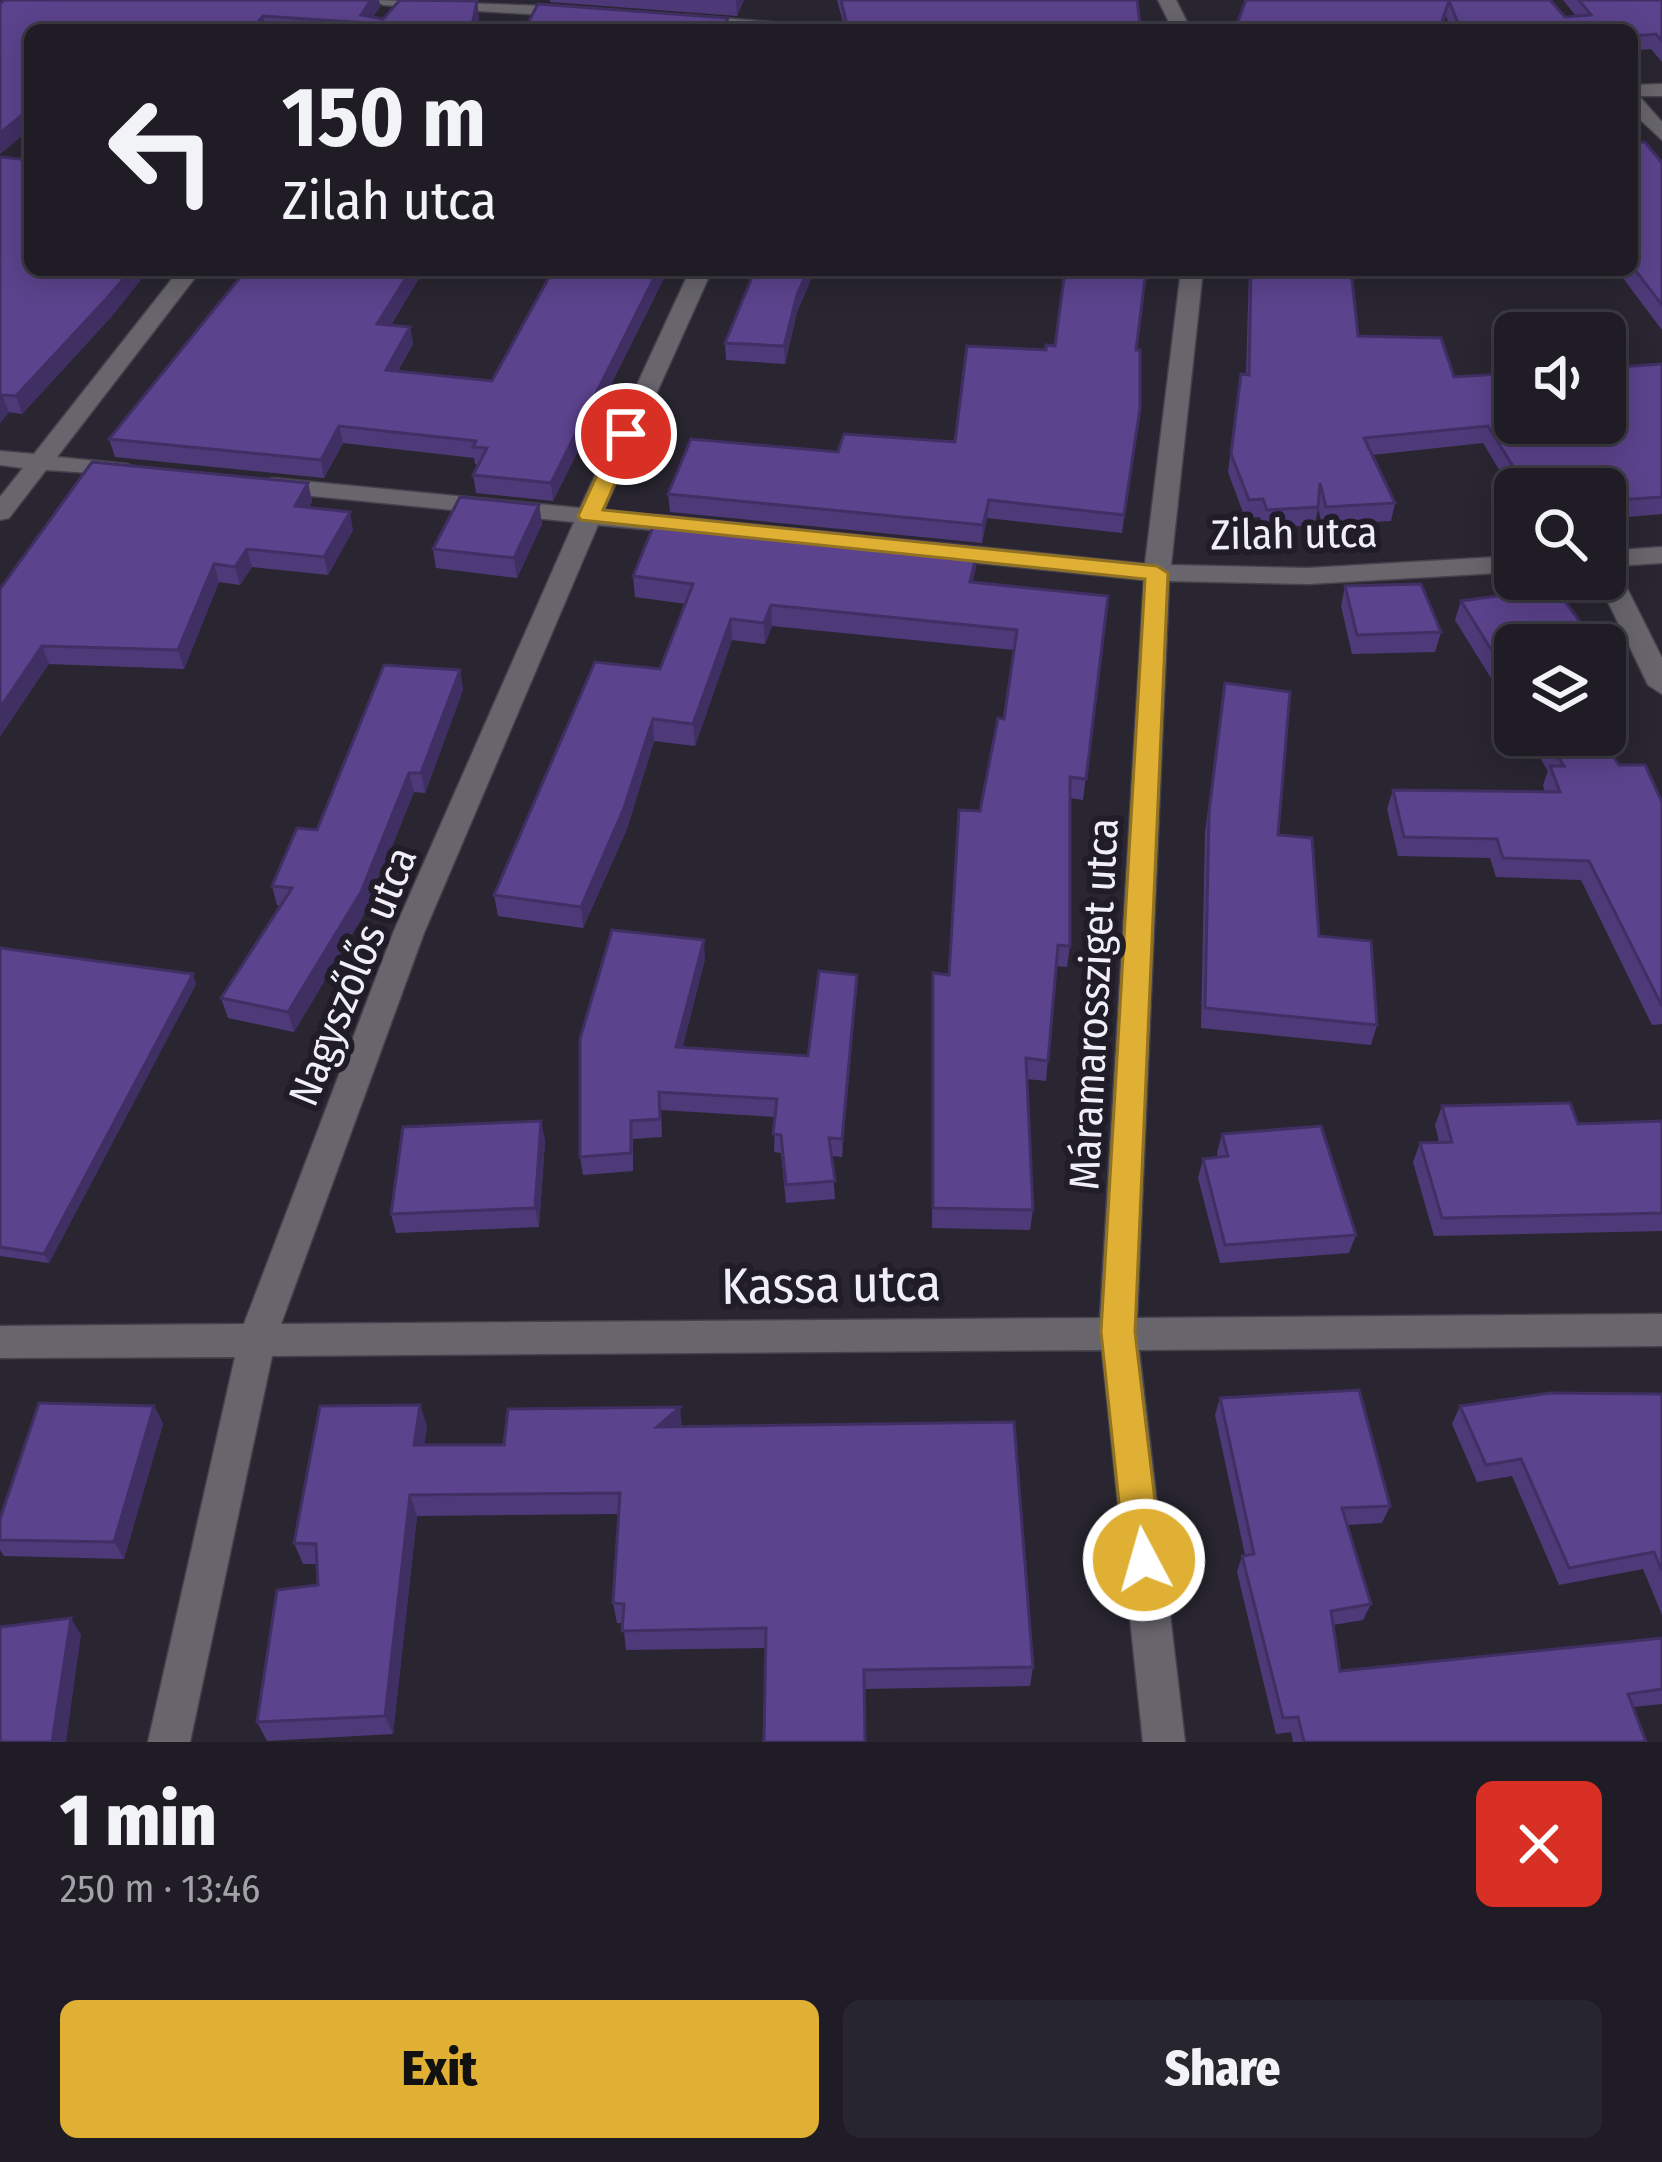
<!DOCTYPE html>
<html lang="en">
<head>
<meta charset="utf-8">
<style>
  :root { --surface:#1f1c25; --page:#27252d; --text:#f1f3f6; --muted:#a1a1a7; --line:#3c3a42; --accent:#dfb034 }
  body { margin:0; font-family:"Fira Sans Condensed",sans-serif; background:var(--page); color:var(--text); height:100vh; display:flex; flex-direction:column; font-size:45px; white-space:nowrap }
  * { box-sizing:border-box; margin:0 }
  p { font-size:39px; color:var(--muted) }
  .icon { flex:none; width:66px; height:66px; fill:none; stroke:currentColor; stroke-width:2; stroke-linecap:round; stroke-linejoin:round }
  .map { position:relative; height:1742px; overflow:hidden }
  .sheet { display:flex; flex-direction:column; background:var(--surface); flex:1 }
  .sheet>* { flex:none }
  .guide { position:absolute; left:24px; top:24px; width:1614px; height:252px; border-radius:18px; box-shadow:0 6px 30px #0003,0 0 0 3px var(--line); background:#1f1c25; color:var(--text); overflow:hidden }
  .tools { position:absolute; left:1494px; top:312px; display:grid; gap:24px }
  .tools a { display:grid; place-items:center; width:132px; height:132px; border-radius:18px; background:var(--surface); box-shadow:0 6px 30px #0003,0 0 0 3px var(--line); font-size:60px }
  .pin { position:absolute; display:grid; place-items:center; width:102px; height:102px; color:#fff; margin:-51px; border:6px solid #fff; border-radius:50%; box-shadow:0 3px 12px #0007 }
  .me { position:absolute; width:132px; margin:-66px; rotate:354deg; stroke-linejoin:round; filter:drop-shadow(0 0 9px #0008) }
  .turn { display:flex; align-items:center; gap:42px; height:252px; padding:0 60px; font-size:54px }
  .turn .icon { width:156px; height:156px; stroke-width:2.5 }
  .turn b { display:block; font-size:84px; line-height:102px }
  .round { display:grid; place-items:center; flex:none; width:126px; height:126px; border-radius:18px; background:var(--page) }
  .head { display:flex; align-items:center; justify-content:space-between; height:204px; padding:0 60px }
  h1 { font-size:72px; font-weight:800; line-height:90px }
  .cta { display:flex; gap:24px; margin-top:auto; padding:24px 60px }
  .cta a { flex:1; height:138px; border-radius:18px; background:var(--accent); color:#111; font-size:48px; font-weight:800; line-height:138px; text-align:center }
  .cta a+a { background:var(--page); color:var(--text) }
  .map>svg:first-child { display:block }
</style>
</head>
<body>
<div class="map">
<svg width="1662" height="1742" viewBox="0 0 1662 1742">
  <rect width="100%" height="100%" fill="#292631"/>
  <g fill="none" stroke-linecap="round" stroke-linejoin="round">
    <defs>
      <g id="street">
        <polygon points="374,0 575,7 584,12 575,17 383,5"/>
        <polygon points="1158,0 1176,0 1191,30 1173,30"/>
        <polygon points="688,15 806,25 815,30 682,24 682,16"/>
        <polygon points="1662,84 1662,96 1639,96 1662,122 1662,140 1632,112 1632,85"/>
        <polygon points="179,270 201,270 57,457 128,464 140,471 137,476 46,470 9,518 0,520 0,497 23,468 0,465 0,451 34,454"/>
        <polygon points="690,270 712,270 604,510 696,520 708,527 696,534 598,525 424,933 281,1324 1100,1318 1144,580 940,559 927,551 940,543 1145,564 1181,270 1203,270 1171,565 1308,568 1515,556 1515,572 1308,584 1169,581 1137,1318 1662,1314 1662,1346 1139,1350 1185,1742 1143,1742 1102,1350 272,1356 190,1742 148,1742 235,1357 0,1358 0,1326 244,1324 393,933 574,522 272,492 260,485 272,478 580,508"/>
        <polygon points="1662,547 1662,563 1616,566 1662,658 1662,694 1648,685 1597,579 1605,579 1605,551"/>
      </g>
    </defs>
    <use href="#street" stroke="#45424d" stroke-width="3"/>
    <use href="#street" fill="#68666c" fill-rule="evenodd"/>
  </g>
  <g fill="#4f3a79">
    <polygon points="4,0 379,0 380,7 373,17 383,19 479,17 476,30 30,30 30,129 0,154 0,3"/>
    <polygon points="550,0 744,0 737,16 550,2"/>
    <polygon points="837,0 1137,0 1141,30 845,30"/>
    <polygon points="1246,0 1550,0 1565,17 1576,16 1563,0 1662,0 1662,62 1651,49 1632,51 1632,30 1451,30 1446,16 1441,30 1237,30"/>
    <polygon points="1632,143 1662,163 1662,330 1617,270 1632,270"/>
    <polygon points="0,157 112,316 22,414 9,412 0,423"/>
    <polygon points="424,270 391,325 410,327 413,344 398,371 492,381 553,270 668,270 553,501 476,493 473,475 478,465 475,464 474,458 343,443 324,478 115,457 109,439"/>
    <polygon points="755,270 815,270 797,312 785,364 726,360 725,343"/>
    <polygon points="1249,270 1351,270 1358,336 1454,377 1662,364 1662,514 1605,519 1605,489 1515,489 1515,496 1483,443 1372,455 1395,503 1391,521 1322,525 1318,508 1315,525 1264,528 1260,517 1245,518 1228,472 1238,392 1246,375"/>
    <polygon points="1055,346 1136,350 1140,408 1122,533 987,518 982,543 670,512 668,494 838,452 955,442 1046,350"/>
    <polygon points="308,483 312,501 309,508 353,530 328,575 252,567 240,585 219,582 184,669 49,664 0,589"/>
    <polygon points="539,505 542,524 517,578 436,568 433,549"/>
    <polygon points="978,547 973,582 1108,596 1083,800 1070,798 1070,946 1067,967 1056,966 1046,1081 1027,1079 1033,1210 1030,1230 932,1228 933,973 949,974 980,811 1004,719 1014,650 772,626 765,644 732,640 695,746 654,741 627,829 583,928 498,916 494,895 660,669 686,604 635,597 633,576"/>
    <polygon points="1345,586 1441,632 1435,652 1352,654 1341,606"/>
    <polygon points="1461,601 1515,645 1515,717 1455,620"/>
    <polygon points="460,670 463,690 425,793 414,792 366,911 294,1032 228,1018 221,998 280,906 277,905 272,886 317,830"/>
    <polygon points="1225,683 1278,835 1319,936 1377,1025 1371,1045 1201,1028 1205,832"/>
    <polygon points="1526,735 1598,735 1619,765 1662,802 1662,1024 1652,1025 1581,880 1496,877 1490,858 1398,856 1387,809 1393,790 1545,792 1543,785 1548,771"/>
    <polygon points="0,948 196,984 49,1263 0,1256"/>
    <polygon points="705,959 682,1048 808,1056 857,975 842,1157 832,1156 835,1199 786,1203 781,1153 774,1152 775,1117 661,1110 662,1137 633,1139 633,1171 583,1175 580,1157"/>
    <polygon points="1442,1106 1578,1124 1662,1121 1662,1231 1434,1236 1413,1162 1420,1143 1439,1142 1435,1125"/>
    <polygon points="541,1121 545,1141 539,1227 396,1233 391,1214"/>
    <polygon points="1222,1134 1356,1235 1349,1253 1220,1263 1198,1178 1203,1159 1218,1157 1217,1153"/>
    <polygon points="1662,1394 1662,1615 1643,1569 1559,1585 1512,1476 1477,1482 1452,1424 1460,1406"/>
    <polygon points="1220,1398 1390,1506 1382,1523 1347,1525 1371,1604 1363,1620 1333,1625 1340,1671 1662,1638 1662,1704 1633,1707 1646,1742 1293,1742 1291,1732 1276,1734 1237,1572 1242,1556 1245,1555 1215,1415"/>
    <polygon points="420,1405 427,1427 424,1445 504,1445 682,1426 1033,1667 1030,1686 864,1689 765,1648 626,1650 623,1623 617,1623 613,1603 619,1514 417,1516 393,1734 267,1741 257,1722 318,1585 317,1564 303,1564 294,1543"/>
    <polygon points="154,1406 163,1424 124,1559 4,1556 0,1550 0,1519"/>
  </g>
  <g fill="#402f63">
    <polygon points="371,0 379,0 380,7 368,23 361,15"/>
    <polygon points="736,0 744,0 737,16"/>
    <polygon points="477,1 479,17 476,30 471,30"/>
    <polygon points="263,16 266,30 252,30"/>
    <polygon points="30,109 30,129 0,154 0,133"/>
    <polygon points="131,270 149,270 112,316 22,414 16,396"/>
    <polygon points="411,270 424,270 381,342 377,324"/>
    <polygon points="658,270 668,270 553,501 551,483"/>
    <polygon points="808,270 815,270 797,312 785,364 784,346 797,295"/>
    <polygon points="410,327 413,344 389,387 386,370"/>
    <polygon points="2,395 9,412 0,423 0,398"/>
    <polygon points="339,426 343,443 324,478 321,460"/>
    <polygon points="308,483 312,501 300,524 295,506"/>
    <polygon points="989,500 987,518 982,543 983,525"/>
    <polygon points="539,505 542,524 517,578 514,558"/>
    <polygon points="350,512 353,530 328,575 324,557"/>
    <polygon points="978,547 976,568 968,603 970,582"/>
    <polygon points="247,549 252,567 240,585 235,567"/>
    <polygon points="214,564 219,582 184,669 178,650"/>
    <polygon points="771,605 772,626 765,644 764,623"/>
    <polygon points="731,619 732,640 695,746 693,724"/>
    <polygon points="1593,639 1591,645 1548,645"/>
    <polygon points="42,646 49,664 0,737 0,708"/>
    <polygon points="460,670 463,690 425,793 421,773"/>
    <polygon points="653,719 654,741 627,829 583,928 581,907"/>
    <polygon points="409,773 414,792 366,911 294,1032 288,1012"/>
    <polygon points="704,940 705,959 678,1066 676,1047"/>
    <polygon points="193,974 196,984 49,1263 44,1254"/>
    <polygon points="857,975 856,993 842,1157 842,1139"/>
    <polygon points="541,1121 545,1141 539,1227 535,1208"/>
    <polygon points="420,1405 427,1427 421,1467 414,1445"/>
    <polygon points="154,1406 163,1424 124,1559 114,1542"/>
    <polygon points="680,1407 682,1428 657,1427"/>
    <polygon points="410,1495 417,1516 393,1734 385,1716"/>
    <polygon points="71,1618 81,1635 66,1742 52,1742"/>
  </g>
  <g fill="#5c438d" stroke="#402f63" stroke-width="3">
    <polygon points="4,0 371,0 361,15 383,19 400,0 477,1 471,30 411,30 413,26 263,16 252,30 30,30 30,109 0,133 0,4"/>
    <polygon points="841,0 1137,0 1141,30 848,30"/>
    <polygon points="1246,0 1550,0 1565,17 1591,15 1579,0 1662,0 1662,41 1656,34 1632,36 1632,30 1461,30 1449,1 1439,30 1288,30 1237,24"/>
    <polygon points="538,4 728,18 722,30 524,30"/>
    <polygon points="1645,142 1662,163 1662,305 1632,266 1632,143"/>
    <polygon points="0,157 30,160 30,270 131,270 107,298 16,396 2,395 0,398"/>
    <polygon points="246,270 411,270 377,324 410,327 386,370 492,381 553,270 658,270 551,483 473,475 487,448 473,447 476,441 339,426 321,460 109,439"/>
    <polygon points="755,270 808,270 797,295 784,346 725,343"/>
    <polygon points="1065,270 1146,270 1136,350 1140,350 1140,408 1124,515 989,500 983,525 668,494 691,439 838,452 844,434 955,442 967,346 1046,350 1046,345 1055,346"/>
    <polygon points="1251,270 1351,270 1358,336 1441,338 1454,377 1515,373 1515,423 1605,423 1605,368 1662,364 1662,497 1605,501 1605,489 1527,489 1488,426 1364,438 1395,503 1326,507 1320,483 1318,507 1267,510 1263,499 1249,500 1231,454 1241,374 1249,375"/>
    <polygon points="92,462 308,483 295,506 350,512 324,557 247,549 235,567 214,564 178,650 42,646 0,708 0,589"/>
    <polygon points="460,497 539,505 514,558 433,549"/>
    <polygon points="658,515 978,547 970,582 1108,596 1086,779 1070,777 1070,946 1058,945 1048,1061 1026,1058 1033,1210 933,1208 933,973 949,975 959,810 980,811 998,718 1004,719 1017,630 771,605 764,623 731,619 693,724 653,719 624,808 581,907 494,895 595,662 660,669 693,584 633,576"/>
    <polygon points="1421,584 1441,632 1357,635 1345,586"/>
    <polygon points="1555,588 1593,639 1548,645 1515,645 1515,688 1461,601"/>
    <polygon points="384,665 460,670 421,773 409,773 361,892 288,1012 221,998 292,888 272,886 297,828 317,830"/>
    <polygon points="1225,683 1290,692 1278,835 1312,838 1319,936 1371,941 1377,1025 1205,1008 1209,812"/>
    <polygon points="1544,735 1598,735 1619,765 1645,765 1662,802 1662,1006 1589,861 1503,858 1497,839 1404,837 1393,790 1560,792 1550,766 1564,766"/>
    <polygon points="612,930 704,940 676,1047 808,1056 819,971 857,975 842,1139 829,1138 835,1181 786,1185 781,1135 773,1134 777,1099 659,1092 660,1119 631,1121 631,1153 580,1157 580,1039"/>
    <polygon points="0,948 193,974 44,1254 0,1247"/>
    <polygon points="1570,1103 1578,1124 1662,1121 1662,1213 1442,1218 1420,1143 1452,1142 1442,1106"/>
    <polygon points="541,1121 535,1208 391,1214 403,1127"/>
    <polygon points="1321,1126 1356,1235 1225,1245 1203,1159 1228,1156 1222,1134"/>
    <polygon points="1359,1390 1390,1506 1342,1508 1371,1604 1331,1611 1340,1671 1662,1638 1662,1689 1628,1694 1646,1742 1304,1742 1298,1717 1283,1718 1242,1556 1254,1554 1220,1398"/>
    <polygon points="1550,1393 1662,1394 1662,1571 1654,1552 1569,1568 1521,1459 1486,1465 1460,1406"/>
    <polygon points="39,1403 154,1406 114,1542 0,1540 0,1519"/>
    <polygon points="420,1405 414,1445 504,1445 508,1409 680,1407 657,1427 1014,1422 1033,1667 864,1670 865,1742 764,1742 766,1628 622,1631 624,1604 613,1603 620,1493 410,1495 385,1716 257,1722 277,1590 318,1585 316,1544 294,1543 320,1406"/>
    <polygon points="71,1618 52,1742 0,1742 0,1627"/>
  </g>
  <polygon fill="#dfb034" stroke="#917222" stroke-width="3" points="626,427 637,434 603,510 1157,566 1168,573 1135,1332 1162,1560 1157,1572 1144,1578 1131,1572 1125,1560 1101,1332 1145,579 581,520 578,516 616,434"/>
  <g text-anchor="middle" stroke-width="12" stroke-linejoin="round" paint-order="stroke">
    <g font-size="42" fill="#f0eef6" stroke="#201d28">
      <text transform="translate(1294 533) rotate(-1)" y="15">Zilah utca</text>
      <text transform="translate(352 976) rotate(-68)" y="15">Nagyszőlős utca</text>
      <text transform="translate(1093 1004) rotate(-87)" y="15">Máramarossziget utca</text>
    </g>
    <g font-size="51" fill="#f0eef6" stroke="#201d28">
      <text transform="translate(831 1284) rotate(-1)" y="18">Kassa utca</text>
    </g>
  </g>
</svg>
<div class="tools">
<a><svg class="icon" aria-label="sound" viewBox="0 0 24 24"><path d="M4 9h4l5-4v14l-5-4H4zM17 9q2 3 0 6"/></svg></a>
<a><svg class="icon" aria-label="search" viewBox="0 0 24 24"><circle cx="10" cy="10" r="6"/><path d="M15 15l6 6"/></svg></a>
<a><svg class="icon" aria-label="layers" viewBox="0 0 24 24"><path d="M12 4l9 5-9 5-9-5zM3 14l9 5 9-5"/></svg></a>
</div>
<div class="pin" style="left:626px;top:434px;background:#d93025"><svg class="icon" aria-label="arrive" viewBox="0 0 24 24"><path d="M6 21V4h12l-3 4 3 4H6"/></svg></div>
<svg class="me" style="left:1144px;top:1560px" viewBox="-20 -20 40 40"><circle r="17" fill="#dfb034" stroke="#fff" stroke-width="3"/><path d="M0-11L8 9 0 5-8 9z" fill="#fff"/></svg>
<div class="guide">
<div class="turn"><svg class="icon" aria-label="left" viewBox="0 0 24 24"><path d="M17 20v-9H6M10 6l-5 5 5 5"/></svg><div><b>150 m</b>Zilah utca</div></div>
</div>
</div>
<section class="sheet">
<div class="head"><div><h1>1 min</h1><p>250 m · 13:46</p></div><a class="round" style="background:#d93025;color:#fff"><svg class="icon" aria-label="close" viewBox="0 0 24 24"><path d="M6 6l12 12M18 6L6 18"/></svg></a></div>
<div class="cta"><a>Exit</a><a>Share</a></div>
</section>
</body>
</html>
